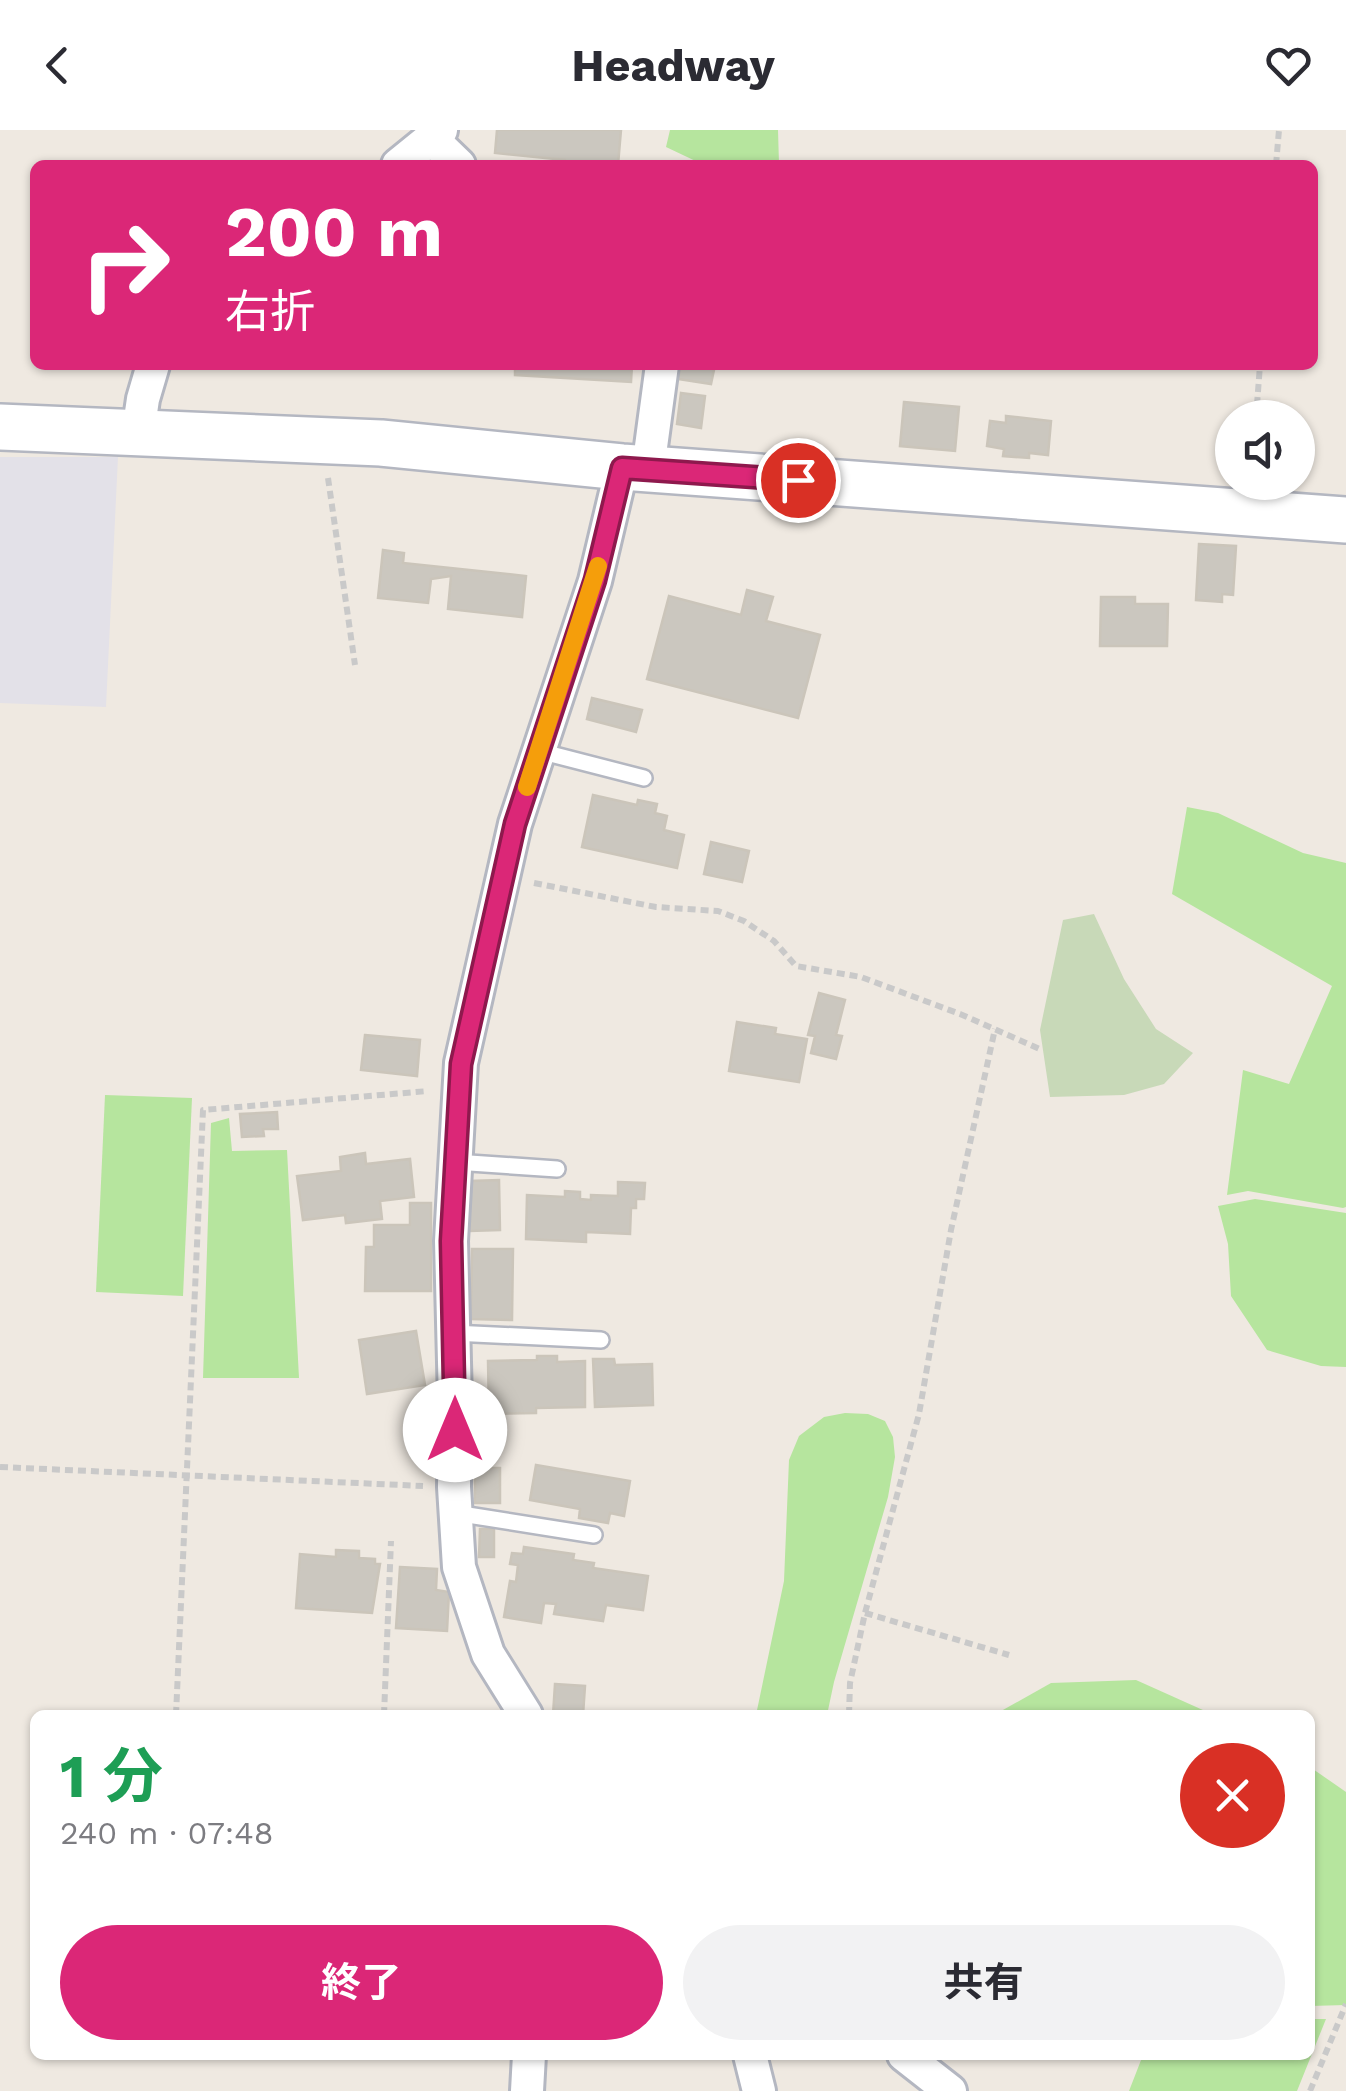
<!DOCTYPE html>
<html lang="ja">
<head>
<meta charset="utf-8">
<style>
  :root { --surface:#fff; --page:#f2f2f3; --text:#2b2b33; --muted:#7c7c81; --accent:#db2777 }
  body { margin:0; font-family:"Work Sans","Noto Sans JP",sans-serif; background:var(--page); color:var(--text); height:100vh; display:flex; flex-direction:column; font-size:38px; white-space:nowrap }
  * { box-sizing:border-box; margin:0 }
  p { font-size:32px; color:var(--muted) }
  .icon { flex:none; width:55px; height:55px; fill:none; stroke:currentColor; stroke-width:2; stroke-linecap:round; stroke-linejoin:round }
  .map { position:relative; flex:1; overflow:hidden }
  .panel { position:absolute; left:30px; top:1580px; width:1285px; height:350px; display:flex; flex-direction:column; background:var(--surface); border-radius:15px; box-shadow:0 2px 8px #0004 }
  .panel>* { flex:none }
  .hud { position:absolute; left:30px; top:30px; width:1288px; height:210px; border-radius:15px; box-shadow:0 2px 8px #0004; background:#db2777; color:#fff; overflow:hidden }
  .controls { position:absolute; left:1215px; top:270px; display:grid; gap:20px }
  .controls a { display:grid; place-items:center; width:100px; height:100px; border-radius:50%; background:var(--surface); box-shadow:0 2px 8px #0004; font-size:50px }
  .pin { position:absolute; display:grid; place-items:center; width:85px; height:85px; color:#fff; margin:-42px; border:5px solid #fff; border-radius:50%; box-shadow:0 2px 10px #0007 }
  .me { position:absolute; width:110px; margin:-55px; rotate:0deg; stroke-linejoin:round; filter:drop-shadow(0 0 8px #0008) }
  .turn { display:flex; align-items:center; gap:35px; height:210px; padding:0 30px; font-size:45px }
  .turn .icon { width:130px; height:130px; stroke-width:2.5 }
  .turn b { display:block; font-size:70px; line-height:85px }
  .round { display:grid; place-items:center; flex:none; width:105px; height:105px; border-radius:52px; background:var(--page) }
  .overview { display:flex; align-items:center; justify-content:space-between; height:170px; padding:0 30px }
  h1 { font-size:60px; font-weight:700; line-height:75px; color:#1e9e55 }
  .cta { display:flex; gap:20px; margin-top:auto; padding:20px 30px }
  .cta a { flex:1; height:115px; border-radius:60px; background:var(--accent); color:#fff; font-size:40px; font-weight:700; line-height:115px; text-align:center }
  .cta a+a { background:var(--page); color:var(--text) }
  header { display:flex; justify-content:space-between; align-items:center; height:130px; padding:0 30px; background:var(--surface); font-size:45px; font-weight:700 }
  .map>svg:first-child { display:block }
</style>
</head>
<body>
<header><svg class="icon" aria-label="back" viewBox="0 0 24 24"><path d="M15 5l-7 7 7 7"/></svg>Headway<svg class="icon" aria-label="heart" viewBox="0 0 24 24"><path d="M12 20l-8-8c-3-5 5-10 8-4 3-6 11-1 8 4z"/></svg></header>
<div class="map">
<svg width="1346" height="1961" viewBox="0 0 1346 1961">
  <rect width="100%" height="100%" fill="#efe9e1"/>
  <polygon fill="#e3e1e8" points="0,327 118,327 106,577 0,573"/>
  <g fill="#b6e59e">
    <polygon points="670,0 778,0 779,34 788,35 704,35 666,17"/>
    <polygon points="1187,677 1218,683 1303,723 1346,733 1346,1077 1343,1078 1248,1061 1227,1065 1243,940 1289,954 1332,856 1172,764"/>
    <polygon points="105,965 192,968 183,1166 96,1162"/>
    <polygon points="229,988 232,1021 287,1020 299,1248 203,1248 211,993"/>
    <polygon points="1255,1069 1346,1083 1346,1237 1321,1236 1267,1220 1231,1166 1228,1114 1218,1076"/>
    <polygon points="845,1283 868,1284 885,1291 893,1307 895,1327 888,1367 834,1552 827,1585 756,1585 784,1451 789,1330 799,1306 824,1287"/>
    <polygon points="1136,1550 1214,1585 994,1585 1051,1553"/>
    <polygon points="1310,1637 1346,1662 1346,1875 1310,1876"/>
    <polygon points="1310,1889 1326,1889 1297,1961 1129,1961 1143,1925 1310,1925"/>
  </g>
  <polygon fill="#c8d9b8" points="1094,784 1124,849 1156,899 1193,923 1164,954 1124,965 1050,967 1040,900 1063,790"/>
  <g fill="#cbc7bf" stroke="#cbc5ba" stroke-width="2.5">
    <polygon points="497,0 621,0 618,35 565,35 565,30 495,23"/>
    <polygon points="515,235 632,235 631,252 515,245"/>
    <polygon points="681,235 715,235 711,254 678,249"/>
    <polygon points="681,263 705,266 701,298 677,294"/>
    <polygon points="904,272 959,277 955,321 900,316"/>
    <polygon points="1006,286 1051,291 1048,325 1029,323 1029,328 1003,326 1004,319 987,316 990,291 1006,293"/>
    <polygon points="1199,414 1236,416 1233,465 1222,464 1222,472 1196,470"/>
    <polygon points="383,420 404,423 403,433 526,446 522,487 448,479 451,446 431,449 428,473 378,468"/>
    <polygon points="747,460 773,467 766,491 820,505 798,588 647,549 669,466 741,485"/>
    <polygon points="1101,467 1135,467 1135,474 1168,474 1167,516 1100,516"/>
    <polygon points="592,568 642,580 636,602 587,589"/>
    <polygon points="593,665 637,675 638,670 657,674 655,683 667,686 664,700 684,705 677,738 582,717"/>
    <polygon points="711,712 749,721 742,752 704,744"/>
    <polygon points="819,863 845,870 836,905 842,906 836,929 811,923 815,906 808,905"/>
    <polygon points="737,892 776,898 775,904 807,909 799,952 729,941"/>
    <polygon points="365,905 420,910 417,946 361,940"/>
    <polygon points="277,982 278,999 263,999 264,1006 242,1007 240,984"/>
    <polygon points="365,1023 366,1034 410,1029 414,1067 380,1071 382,1089 346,1093 345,1085 303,1090 297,1046 341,1041 340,1027"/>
    <polygon points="499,1050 500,1100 470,1101 469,1051"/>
    <polygon points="618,1052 645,1053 644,1069 636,1069 636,1078 631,1078 630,1104 586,1102 586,1112 526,1109 527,1065 565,1067 565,1061 580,1062 580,1069 591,1070 591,1065 618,1066"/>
    <polygon points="410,1073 431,1073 431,1161 365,1161 366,1117 374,1117 374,1095 410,1095"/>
    <polygon points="472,1119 513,1119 512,1190 471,1189"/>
    <polygon points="416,1201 425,1255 367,1264 359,1210"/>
    <polygon points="537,1226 557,1226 557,1232 585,1231 585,1277 536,1278 536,1283 489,1284 488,1231 537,1230"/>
    <polygon points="593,1229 614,1229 615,1235 652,1234 653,1275 595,1277"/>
    <polygon points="536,1335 630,1351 624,1386 610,1383 608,1393 579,1388 580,1379 530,1370"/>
    <rect x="475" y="1338" width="25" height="35"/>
    <polygon points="480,1399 494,1399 494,1427 479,1427"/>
    <polygon points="524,1417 574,1424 573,1430 594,1433 593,1438 648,1446 643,1480 606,1475 603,1491 554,1484 556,1474 544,1473 541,1493 504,1487 510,1451 516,1452 518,1435 510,1434 512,1423 523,1424"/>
    <polygon points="336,1420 359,1421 359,1428 375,1429 375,1434 380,1434 372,1483 296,1478 300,1424 336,1427"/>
    <polygon points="400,1437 437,1439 436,1460 449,1462 447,1501 396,1498"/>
    <polygon points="555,1554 585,1556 583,1585 553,1585"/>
  </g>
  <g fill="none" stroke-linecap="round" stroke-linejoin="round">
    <defs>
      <g id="lane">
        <polyline points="539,621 644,648"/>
        <polyline points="455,1032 557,1039"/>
        <polyline points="453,1203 601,1210"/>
        <polyline points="455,1383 594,1405"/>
      </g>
      <g id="street">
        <polyline points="431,8 459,35"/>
        <polyline points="398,35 441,0"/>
        <polyline points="138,303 143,269 153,235"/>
        <polyline points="648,339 662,235"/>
        <polyline points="526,1585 488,1524 459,1437 454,1357 455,1272 451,1111 461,933 515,694 595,451 622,337"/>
        <polyline points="750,1925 759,1961"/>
        <polyline points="904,1925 950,1961"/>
        <polyline points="527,1961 529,1925"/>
      </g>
      <polyline id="secondary" points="0,297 381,313 622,337 1346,390"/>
    </defs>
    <use href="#lane" stroke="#b4b7c1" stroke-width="20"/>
    <use href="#street" stroke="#b4b7c1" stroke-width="38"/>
    <use href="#secondary" stroke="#b4b7c1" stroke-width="50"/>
    <g stroke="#c9c9c9" stroke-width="6" stroke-dasharray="8 5" stroke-linecap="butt">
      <polyline points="1276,35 1279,0"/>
      <polyline points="1256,288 1260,235"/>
      <polyline points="328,348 355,535"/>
      <polyline points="534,753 656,777 718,781 744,791 774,811 796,836 861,847 960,884 1042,920"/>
      <polyline points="0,1337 423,1356"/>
      <polyline points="865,1483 1009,1525"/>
      <polyline points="176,1585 203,980 428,961"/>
      <polyline points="384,1585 391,1411"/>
      <polyline points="849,1585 850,1553 865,1483 919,1284 951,1100 995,899"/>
      <polyline points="1310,1961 1346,1874"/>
    </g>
    <use href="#lane" stroke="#fff" stroke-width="15"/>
    <use href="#street" stroke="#fff" stroke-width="32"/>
    <use href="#secondary" stroke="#fff" stroke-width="45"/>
  </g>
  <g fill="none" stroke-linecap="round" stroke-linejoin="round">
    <defs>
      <polyline id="route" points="455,1300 451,1111 461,934 515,694 595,450 622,338 798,350"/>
    </defs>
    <use href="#route" stroke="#8e194d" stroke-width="25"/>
    <use href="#route" stroke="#db2777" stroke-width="18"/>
    <polyline stroke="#f59e0b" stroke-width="18" points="527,657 598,436"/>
  </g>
</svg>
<div class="controls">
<a><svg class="icon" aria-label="sound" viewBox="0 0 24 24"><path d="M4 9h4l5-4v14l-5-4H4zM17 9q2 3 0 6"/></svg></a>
</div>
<div class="pin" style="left:798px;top:350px;background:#d93025"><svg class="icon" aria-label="arrive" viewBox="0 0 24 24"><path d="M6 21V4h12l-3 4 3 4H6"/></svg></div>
<svg class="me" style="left:455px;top:1300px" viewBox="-20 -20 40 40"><circle r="19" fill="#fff"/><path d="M0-13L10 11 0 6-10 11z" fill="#db2777"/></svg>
<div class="hud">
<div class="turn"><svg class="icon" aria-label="right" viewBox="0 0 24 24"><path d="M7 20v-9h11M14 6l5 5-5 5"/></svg><div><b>200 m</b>右折</div></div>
</div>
<section class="panel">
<div class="overview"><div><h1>1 分</h1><p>240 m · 07:48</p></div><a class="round" style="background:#d93025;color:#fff"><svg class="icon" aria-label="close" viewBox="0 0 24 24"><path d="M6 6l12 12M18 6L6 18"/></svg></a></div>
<div class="cta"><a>終了</a><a>共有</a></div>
</section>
</div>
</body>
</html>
